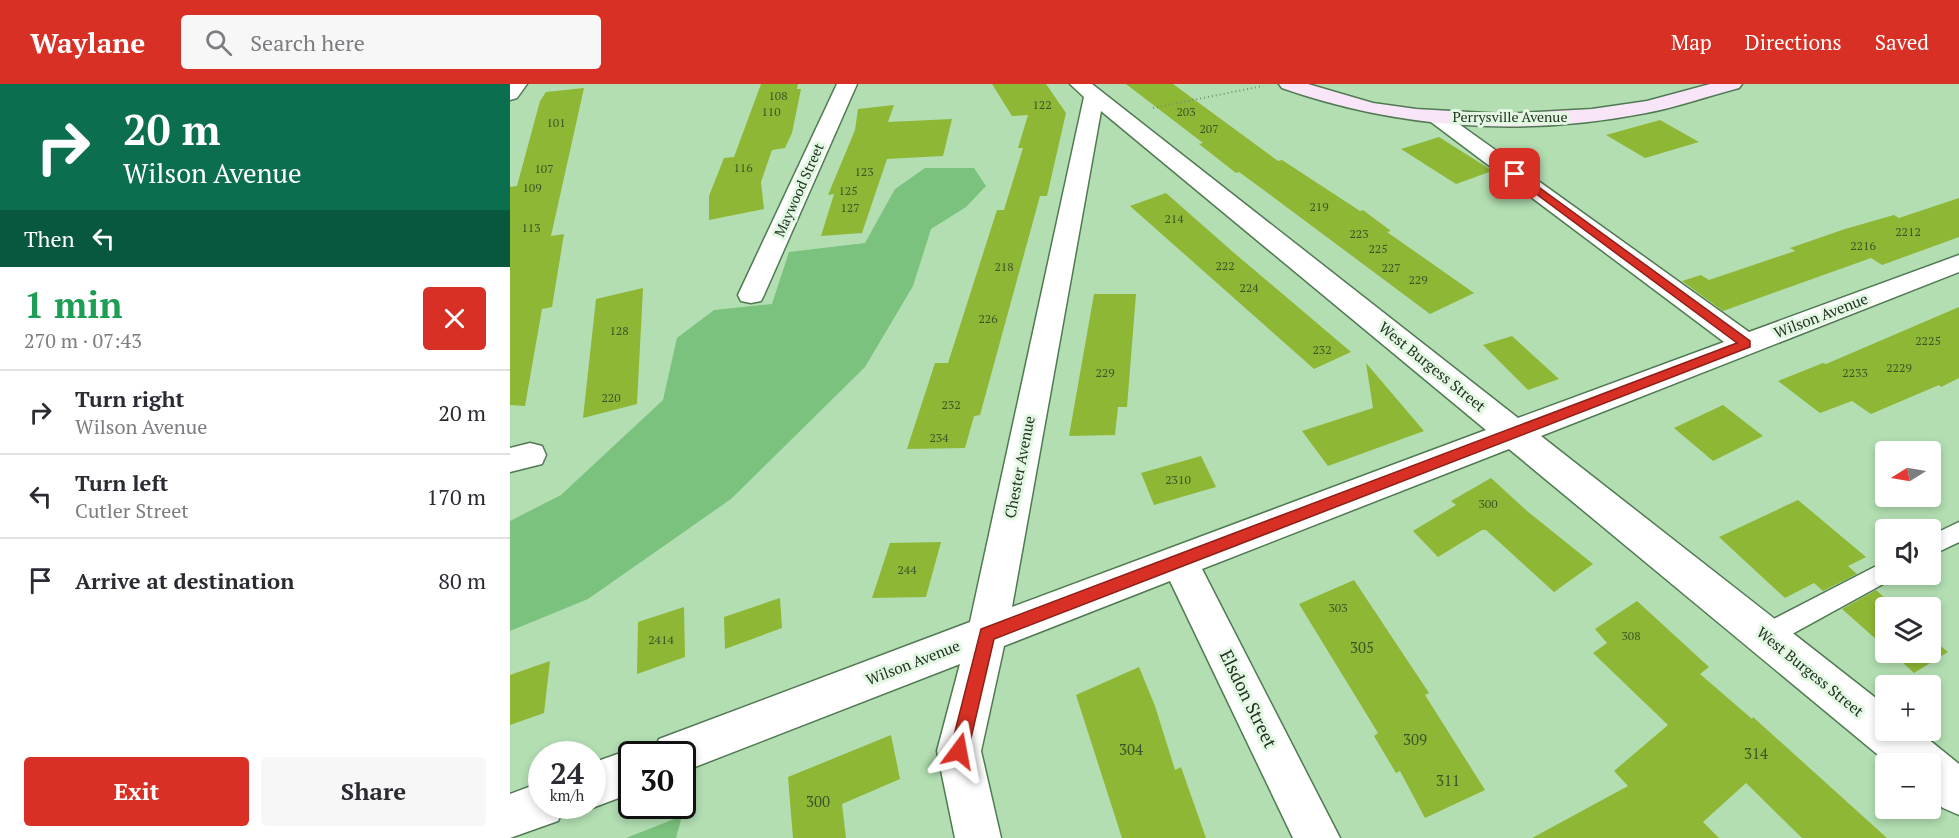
<!DOCTYPE html>
<html lang="en">
<head>
<meta charset="utf-8">
<style>
  :root { --surface:#fff; --page:#f7f7f7; --text:#2b2b33; --muted:#7c7c81; --line:#e1e1e2; --accent:#d93025 }
  body { margin:0; font-family:"PT Serif",serif; background:var(--page); color:var(--text); height:100vh; display:flex; flex-direction:column; font-size:22px; white-space:nowrap }
  * { box-sizing:border-box; margin:0 }
  p { font-size:20px; color:var(--muted) }
  .icon { flex:none; width:33px; height:33px; fill:none; stroke:currentColor; stroke-width:2; stroke-linecap:round; stroke-linejoin:round }
  .map { position:relative; flex:1; overflow:hidden }
  .sheet { display:flex; flex-direction:column; background:var(--surface); width:510px }
  .sheet>* { flex:none }
  .guide { background:#0b6e4f; color:#fff; overflow:hidden }
  .needle { width:39px; rotate:259deg }
  .tools { position:absolute; left:1365px; top:357px; display:grid; gap:12px }
  .tools a { display:grid; place-items:center; width:66px; height:66px; border-radius:6px; background:var(--surface); box-shadow:0 3px 9px #0003; font-size:30px }
  .speed { position:absolute; left:18px; top:657px; display:flex; gap:12px; font-size:30px; font-weight:700; text-align:center }
  .speed>* { display:grid; place-content:center; width:78px; height:78px; border-radius:50%; background:var(--surface); box-shadow:0 3px 9px #0003; line-height:1 }
  .speed small { font-size:15px; font-weight:400 }
  .speed .limit { border:3px solid #111; border-radius:9px; background:#fff; color:#111 }
  .pin { position:absolute; display:grid; place-items:center; width:51px; height:51px; color:#fff; margin:-26px; border-radius:12px; box-shadow:0 3px 9px #0006 }
  .me { position:absolute; width:66px; margin:-33px; rotate:13deg; stroke-linejoin:round; filter:drop-shadow(0 0 4px #0008) }
  .turn { display:flex; align-items:center; gap:21px; height:126px; padding:0 24px; font-size:27px }
  .turn .icon { width:78px; height:78px; stroke-width:2.5 }
  .turn b { display:block; font-size:42px; line-height:51px }
  .then { display:flex; align-items:center; height:57px; padding:0 24px; background:#0003; gap:12px; font-size:22px }
  .round { display:grid; place-items:center; flex:none; width:63px; height:63px; border-radius:6px; background:var(--page) }
  .summary { display:flex; align-items:center; justify-content:space-between; height:102px; padding:0 24px }
  h1 { font-size:36px; font-weight:700; line-height:45px; color:#1e9e55 }
  .button { display:flex; gap:12px; margin-top:auto; padding:12px 24px }
  .button a { flex:1; height:69px; border-radius:6px; background:var(--accent); color:#fff; font-size:24px; font-weight:700; line-height:69px; text-align:center }
  .button a+a { background:var(--page); color:var(--text) }
  ul { padding:0; list-style:none }
  li { display:flex; align-items:center; gap:18px; height:84px; padding:0 24px; border-top:2px solid var(--line) }
  li div { flex:1 }
  li b { display:block; font-size:22px }
  li em { font-style:normal }
  header { display:flex; align-items:center; gap:36px; box-sizing:border-box; height:84px; padding:0 30px; background:var(--accent); color:#fff }
  header strong { font-size:28px }
  nav { display:flex; gap:33px; margin-inline-start:auto; font-size:21px }
  .search { width:420px; height:54px; background:var(--page); display:flex; align-items:center; gap:15px; box-sizing:border-box; padding:0 21px; border-radius:6px; color:var(--muted); font-size:22px }
  main { display:flex; flex:1; min-height:0 }
  .map>svg:first-child { display:block }
</style>
</head>
<body>
<header>
<strong>Waylane</strong>
<div class="search"><svg class="icon" aria-label="search" viewBox="0 0 24 24"><circle cx="10" cy="10" r="6"/><path d="M15 15l6 6"/></svg>Search here</div>
<nav><a>Map</a><a>Directions</a><a>Saved</a></nav>
</header>
<main>
<section class="sheet">
<div class="guide">
<div class="turn"><svg class="icon" aria-label="right" viewBox="0 0 24 24"><path d="M7 20v-9h11M14 6l5 5-5 5"/></svg><div><b>20 m</b>Wilson Avenue</div></div>
<div class="then">Then<svg class="icon" aria-label="left" viewBox="0 0 24 24"><path d="M17 20v-9H6M10 6l-5 5 5 5"/></svg></div>
</div>
<div class="summary"><div><h1>1 min</h1><p>270 m · 07:43</p></div><a class="round" style="background:#d93025;color:#fff"><svg class="icon" aria-label="close" viewBox="0 0 24 24"><path d="M6 6l12 12M18 6L6 18"/></svg></a></div>
<ul>
<li><svg class="icon" aria-label="right" viewBox="0 0 24 24"><path d="M7 20v-9h11M14 6l5 5-5 5"/></svg><div><b>Turn right</b><p>Wilson Avenue</p></div><em>20 m</em></li>
<li><svg class="icon" aria-label="left" viewBox="0 0 24 24"><path d="M17 20v-9H6M10 6l-5 5 5 5"/></svg><div><b>Turn left</b><p>Cutler Street</p></div><em>170 m</em></li>
<li><svg class="icon" aria-label="arrive" viewBox="0 0 24 24"><path d="M6 21V4h12l-3 4 3 4H6"/></svg><div><b>Arrive at destination</b></div><em>80 m</em></li>
</ul>
<div class="button"><a>Exit</a><a>Share</a></div>
</section>
<div class="map">
<svg width="1449" height="754" viewBox="0 0 1449 754">
  <rect width="100%" height="100%" fill="#b2deb2"/>
  <g fill="#7ac27d">
    <polygon points="415,84 464,84 476,102 456,123 421,145 403,202 355,283 221,415 78,515 0,547 0,437 51,411 153,316 167,254 204,226 262,220 279,168 355,159 385,105"/>
    <polygon points="172,732 166,754 116,754"/>
  </g>
  <g fill="#8fb736">
    <polygon points="251,0 288,0 287,5 291,5 282,49 275,64 262,66 251,98 254,125 199,136 199,112 214,74 224,73"/>
    <polygon points="482,0 536,0 556,29 537,112 530,112 470,331 464,332 455,364 397,365 425,279 438,279 487,126 494,126 513,64 508,64 518,31 502,32"/>
    <polygon points="616,0 663,0 768,77 772,76 850,127 853,126 881,147 877,148 964,209 920,230 751,104 729,88 726,89 689,60 693,59"/>
    <polygon points="74,4 41,152 54,150 42,223 32,225 15,322 0,321 0,103 7,102 30,17 36,8"/>
    <polygon points="384,21 378,38 442,35 433,72 377,75 352,149 311,152 324,110 318,111 345,46 348,25"/>
    <polygon points="1150,36 1189,58 1135,74 1096,51"/>
    <polygon points="929,53 978,84 982,87 946,100 891,65"/>
    <polygon points="656,109 723,168 841,268 804,285 620,122"/>
    <polygon points="1449,114 1449,153 1372,181 1361,174 1213,227 1172,197 1191,191 1199,196 1285,167 1280,164 1335,145 1384,131 1389,134"/>
    <polygon points="133,204 127,320 73,334 86,215"/>
    <polygon points="584,210 626,210 617,323 608,323 605,351 559,352"/>
    <polygon points="1449,223 1449,294 1431,303 1429,301 1361,330 1342,317 1310,329 1268,297 1313,279 1316,280"/>
    <polygon points="1002,252 1049,295 1018,306 973,261"/>
    <polygon points="856,279 914,347 818,382 792,347 863,324"/>
    <polygon points="1213,321 1253,352 1203,377 1164,344"/>
    <polygon points="691,372 706,403 644,421 631,389"/>
    <polygon points="981,394 1017,427 1083,480 1044,508 976,446 972,446 928,473 903,447 946,421 941,417"/>
    <polygon points="1288,416 1356,473 1338,482 1347,490 1313,507 1304,499 1275,514 1209,453"/>
    <polygon points="431,458 416,513 362,514 380,459"/>
    <polygon points="844,496 919,609 915,611 975,706 915,734 890,687 886,689 864,652 868,649 789,520"/>
    <polygon points="1366,506 1386,524 1376,524 1376,564 1332,525"/>
    <polygon points="270,514 272,544 215,565 214,533"/>
    <polygon points="1127,517 1199,583 1190,590 1242,635 1243,633 1377,754 1292,754 1236,699 1193,738 1209,754 1022,754 1118,702 1104,687 1158,641 1083,569 1097,559 1085,545"/>
    <polygon points="174,523 175,573 127,590 128,538"/>
    <polygon points="1420,553 1438,568 1404,589 1381,568 1420,568"/>
    <polygon points="40,577 34,629 0,641 0,591"/>
    <polygon points="629,583 645,622 665,686 671,683 696,754 612,754 566,611"/>
    <polygon points="381,651 390,695 332,720 336,754 283,754 278,693"/>
  </g>
  <g fill="none" stroke-linecap="round" stroke-linejoin="round">
    <defs>
      <g id="lane">
        <polygon points="1449,438 1449,458 1420,472 1420,452"/>
        <polygon points="1376,477 1376,490 1386,490 1384,494 1264,560 1255,563 1246,560 1242,552 1246,544"/>
      </g>
      <g id="street">
        <polygon points="0,0 17,0 7,14 0,16"/>
        <polygon points="327,0 347,0 254,211 251,217 241,219 231,217 228,211"/>
        <path d="M 560,0 L 582,0 L 1008,334 L 1214,258 L 921,38 L 918,34 L 921,30 L 935,30 L 1239,248 L 1449,171 L 1449,188 L 1031,352 L 1376,622 L 1376,646 L 1407,646 L 1449,680 L 1449,731 L 1433,724 L 1420,714 L 1420,680 L 1379,680 L 999,365 L 692,485 L 830,754 L 783,754 L 660,497 L 494,562 L 471,667 L 491,754 L 445,754 L 427,667 L 450,580 L 172,688 L 172,670 L 142,670 L 149,655 L 460,538 L 574,13 ZM 591,27 L 976,346 L 502,523 Z"/>
        <polygon points="20,359 32,362 36,371 32,380 0,388 0,364"/>
        <polygon points="122,665 136,670 122,670 122,709 82,724 75,722 82,722 82,679"/>
        <polygon points="32,698 32,722 55,722 48,737 0,754 0,710"/>
      </g>
      <path id="secondary" d="M 769,0 L 798,0 L 863,19 L 906,25 L 994,30 L 1082,25 L 1137,17 L 1200,0 L 1232,0 L 1229,4 C 1198,12 1168,23 1136,29 C 1014,53 889,45 772,4 Z"/>
    </defs>
    <use href="#lane" stroke="#507952" stroke-width="3"/>
    <use href="#street" stroke="#507952" stroke-width="3"/>
    <use href="#secondary" stroke="#507952" stroke-width="3"/>
    <polyline stroke="#719172" stroke-width="2" stroke-dasharray="1 3" stroke-linecap="butt" points="643,24 753,2"/>
    <use href="#lane" fill="#fff" fill-rule="evenodd"/>
    <use href="#street" fill="#fff" fill-rule="evenodd"/>
    <use href="#secondary" fill="#f8e5f8" fill-rule="evenodd"/>
  </g>
  <polygon fill="#d93025" stroke="#8d1f18" stroke-width="1.5" points="1002,88 1008,88 1240,257 1240,263 484,555 458,667 455,674 449,676 443,674 440,667 471,545 1227,259 1002,92"/>
  <g text-anchor="middle" stroke-width="6" stroke-linejoin="round" paint-order="stroke">
    <g font-size="12" fill="#3c5427">
      <text x="268" y="16">108</text>
      <text x="532" y="25">122</text>
      <text x="261" y="32">110</text>
      <text x="676" y="32">203</text>
      <text x="46" y="43">101</text>
      <text x="699" y="49">207</text>
      <text x="233" y="88">116</text>
      <text x="34" y="89">107</text>
      <text x="354" y="92">123</text>
      <text x="22" y="108">109</text>
      <text x="338" y="111">125</text>
      <text x="809" y="127">219</text>
      <text x="340" y="128">127</text>
      <text x="664" y="139">214</text>
      <text x="21" y="148">113</text>
      <text x="1398" y="152">2212</text>
      <text x="849" y="154">223</text>
      <text x="1353" y="166">2216</text>
      <text x="868" y="169">225</text>
      <text x="715" y="186">222</text>
      <text x="494" y="187">218</text>
      <text x="881" y="188">227</text>
      <text x="908" y="200">229</text>
      <text x="739" y="208">224</text>
      <text x="478" y="239">226</text>
      <text x="109" y="251">128</text>
      <text x="1418" y="261">2225</text>
      <text x="812" y="270">232</text>
      <text x="1389" y="288">2229</text>
      <text x="595" y="293">229</text>
      <text x="1345" y="293">2233</text>
      <text x="101" y="318">220</text>
      <text x="441" y="325">232</text>
      <text x="429" y="358">234</text>
      <text x="668" y="400">2310</text>
      <text x="978" y="424">300</text>
      <text x="397" y="490">244</text>
      <text x="828" y="528">303</text>
      <text x="1121" y="556">308</text>
      <text x="151" y="560">2414</text>
    </g>
    <g font-size="14" fill="#213322" stroke="#e2f8e2">
      <text x="1000" y="38">Perrysville Avenue</text>
      <text transform="translate(289 106) rotate(-66)" y="5">Maywood Street</text>
    </g>
    <g font-size="15" fill="#213322" stroke="#e2f8e2">
      <text transform="translate(1311 232) rotate(-21)" y="5">Wilson Avenue</text>
      <text transform="translate(922 283) rotate(39)" y="5">West Burgess Street</text>
      <text transform="translate(510 383) rotate(-79)" y="5">Chester Avenue</text>
      <text transform="translate(403 579) rotate(-21)" y="5">Wilson Avenue</text>
      <text transform="translate(1300 588) rotate(39)" y="5">West Burgess Street</text>
    </g>
    <g font-size="15" fill="#3c5427">
      <text x="852" y="569">305</text>
      <text x="905" y="661">309</text>
      <text x="621" y="671">304</text>
      <text x="1246" y="675">314</text>
      <text x="938" y="702">311</text>
      <text x="308" y="723">300</text>
    </g>
    <g font-size="18" fill="#213322" stroke="#e2f8e2">
      <text transform="translate(738 615) rotate(64)" y="6">Elsdon Street</text>
    </g>
  </g>
</svg>
<div class="tools">
<a><svg class="needle" viewBox="-14 -14 28 28"><path d="M0-13l5 13h-10z" fill="#e53935"/><path d="M0 13l5-13h-10z" fill="#7c7c81"/></svg></a>
<a><svg class="icon" aria-label="sound" viewBox="0 0 24 24"><path d="M4 9h4l5-4v14l-5-4H4zM17 9q2 3 0 6"/></svg></a>
<a><svg class="icon" aria-label="layers" viewBox="0 0 24 24"><path d="M12 4l9 5-9 5-9-5zM3 14l9 5 9-5"/></svg></a>
<a>+</a>
<a>−</a>
</div>
<div class="speed"><div>24<small>km/h</small></div><div class="limit">30</div></div>
<div class="pin" style="left:1005px;top:90px;background:#d93025"><svg class="icon" aria-label="arrive" viewBox="0 0 24 24"><path d="M6 21V4h12l-3 4 3 4H6"/></svg></div>
<svg class="me" style="left:449px;top:667px" viewBox="-20 -20 40 40"><path d="M0-17L14 15 0 8-14 15z" fill="#d93025" stroke="#fff" stroke-width="4"/></svg>
</div>
</main>
</body>
</html>
